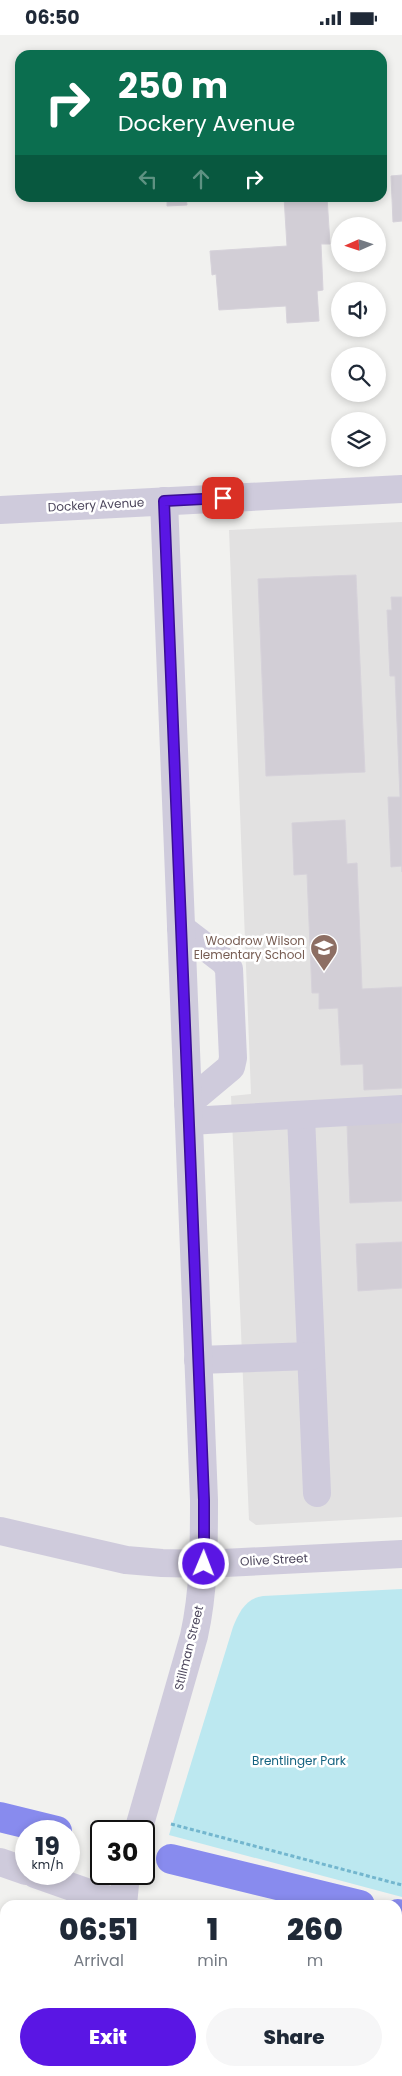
<!DOCTYPE html>
<html lang="en">
<head>
<meta charset="utf-8">
<style>
  :root { --surface:#fff; --page:#f6f6f7; --text:#1f2937; --muted:#747a83; --accent:#5a16e4 }
  body { margin:0; font-family:Poppins,sans-serif; background:var(--page); color:var(--text); height:100vh; display:flex; flex-direction:column; font-size:19px; white-space:nowrap }
  * { box-sizing:border-box; margin:0 }
  p { font-size:16px; color:var(--muted) }
  .icon { flex:none; width:28px; height:28px; fill:none; stroke:currentColor; stroke-width:2; stroke-linecap:round; stroke-linejoin:round }
  .map { position:relative; flex:1; overflow:hidden }
  .drawer { position:absolute; left:0px; top:1865px; width:402px; height:176px; display:flex; flex-direction:column; background:var(--surface); border-radius:15px 15px 0 0; box-shadow:0 2px 8px #0003 }
  .drawer>* { flex:none }
  .banner { position:absolute; left:15px; top:15px; width:372px; height:152px; border-radius:15px; box-shadow:0 2px 8px #0003; background:#0b6e4f; color:#fff; overflow:hidden }
  .needle { width:32px; rotate:267deg }
  .buttons { position:absolute; left:331px; top:182px; display:grid; gap:10px }
  .buttons a { display:grid; place-items:center; width:55px; height:55px; border-radius:50%; background:var(--surface); box-shadow:0 2px 8px #0003; font-size:25px }
  .speed { position:absolute; left:15px; top:1785px; display:flex; gap:10px; font-size:25px; font-weight:700; text-align:center }
  .speed>* { display:grid; place-content:center; width:65px; height:65px; border-radius:50%; background:var(--surface); box-shadow:0 2px 8px #0003; line-height:1 }
  .speed small { font-size:12px; font-weight:400 }
  .speed .limit { border:2px solid #111; border-radius:8px; background:#fff; color:#111 }
  .pin { position:absolute; display:grid; place-items:center; width:42px; height:42px; color:#fff; margin:-21px; border-radius:10px; box-shadow:0 2px 8px #0006 }
  .me { position:absolute; width:55px; margin:-28px; rotate:1deg; stroke-linejoin:round; filter:drop-shadow(0 0 4px #0008) }
  .turn { display:flex; align-items:center; gap:18px; height:105px; padding:0 20px; font-size:22px }
  .turn .icon { width:65px; height:65px; stroke-width:2.5 }
  .turn b { display:block; font-size:35px; line-height:42px }
  .lanes { display:flex; align-items:center; height:48px; padding:0 20px; background:#0003; justify-content:center; gap:25px; direction:ltr }
  .lanes .off { opacity:.35 }
  .eta { display:flex; justify-content:space-evenly; align-items:center; height:85px; text-align:center }
  .eta b { font-size:30px; font-weight:800; line-height:35px }
  .action { display:flex; gap:10px; margin-top:auto; padding:10px 20px }
  .action a { flex:1; height:58px; border-radius:30px; background:var(--accent); color:#fff; font-size:20px; font-weight:800; line-height:58px; text-align:center }
  .action a+a { background:var(--page); color:var(--text) }
  .status { display:flex; justify-content:space-between; align-items:center; height:35px; padding:0 25px; background:var(--surface); direction:ltr }
  .status svg { height:14px; fill:currentColor }
  .map>svg:first-child { display:block }
</style>
</head>
<body>
<div class="status"><b>06:50</b><svg viewBox="0 0 49 12"><path d="M0 12V9h3v3zM5 12V6h3v6zM10 12V3h3v9zM15 12V0h3v12zM26 1h20v11H26zM47 4h2v5h-2z"/></svg></div>
<div class="map">
<svg width="402" height="2041" viewBox="0 0 402 2041">
  <rect width="100%" height="100%" fill="#f1f1ef"/>
  <rect fill="#f2fce8" x="160" y="2036" width="130" height="5"/>
  <polygon fill="#e2e1e1" points="402,487 402,1482 256,1490 249,1485 231,1061 251,1059 229,495"/>
  <path fill="#bce8f0" d="M 402,1554 L 402,1862 L 169,1800 L 233,1592 C 239,1577 246,1563 263,1561 Z"/>
  <g fill="none" stroke-linecap="round" stroke-linejoin="round">
    <g stroke="#888bee" stroke-width="30">
      <polyline points="0,1782 57,1796"/>
      <polyline points="171,1824 360,1870"/>
      <polyline points="398,1879 402,1880"/>
    </g>
  </g>
  <g fill="#d2ced6" stroke="#d6d2da">
    <polygon points="402,140 402,186 393,187 391,141"/>
    <polygon points="167,162 186,162 187,170 167,171"/>
    <polygon points="284,162 327,162 330,209 321,209 323,255 317,256 319,286 287,288 286,271 219,275 216,239 212,240 210,216 287,211"/>
    <polygon points="356,540 365,737 266,741 258,544"/>
    <polygon points="391,562 402,562 402,837 402,831 391,832 388,762 400,762 395,641 390,641 387,575 392,575"/>
    <polygon points="345,785 347,829 357,828 362,954 402,952 402,1053 364,1055 363,1029 341,1030 338,973 319,974 319,958 312,958 307,839 294,840 292,788"/>
    <polygon points="402,1087 402,1166 350,1168 347,1089"/>
    <polygon points="402,1207 402,1253 358,1256 356,1209"/>
  </g>
  <g fill="none" stroke-linecap="round" stroke-linejoin="round">
    <polyline stroke="#73b6ce" stroke-width="3" stroke-dasharray="4 2.5" stroke-linecap="butt" points="171,1789 402,1850"/>
    <g stroke="#cfcbdc" stroke-width="28">
      <polyline points="0,475 402,454"/>
      <polyline points="181,893 225,927 229,934 233,1023 231,1032 188,1068"/>
      <polyline points="301,1081 317,1458"/>
      <polyline points="189,1086 402,1074"/>
      <polyline points="198,1325 311,1321"/>
      <polyline points="0,1496 126,1525 162,1528 204,1529 402,1519"/>
      <path d="M 138,1796 L 194,1601 C 204,1556 204,1511 204,1465 L 164,466"/>
      <polyline points="0,1827 26,1836"/>
      <polyline points="35,1839 123,1870"/>
      <polyline points="123,1870 126,1839"/>
      <polyline points="398,1941 402,1942"/>
      <polyline points="130,2036 130,2041"/>
      <polyline points="296,2041 402,2036"/>
    </g>
  </g>
  <g fill="none" stroke-linecap="round" stroke-linejoin="round">
    <defs>
      <polyline id="route" points="204,1529 204,1465 164,466 223,463"/>
    </defs>
    <use href="#route" stroke="#3a0e94" stroke-width="12"/>
    <use href="#route" stroke="#5a16e4" stroke-width="9"/>
  </g>
  <defs>
    <symbol id="school-pin" viewBox="-11 -11 22 30"><path d="M0 17L-7.5 6A9.5 9.5 0 1 1 7.5 6Z" fill="#8d6e63" stroke="#fff"/><path d="M0-5L7-2L0 1L-7-2ZM-4 1L0 2.5L4 1V4Q0 6-4 4Z" fill="#fff"/></symbol>
  </defs>
  <g fill-rule="evenodd">
    <use href="#school-pin" x="308" y="897" width="32" height="43"/>
  </g>
  <g text-anchor="middle" stroke-width="5" stroke-linejoin="round" paint-order="stroke">
    <g font-size="12" fill="#4c465c" stroke="#fff">
      <text transform="translate(96 470) rotate(-3)" y="4">Dockery Avenue</text>
      <text transform="translate(274 1525) rotate(-3)" y="4">Olive Street</text>
      <text transform="translate(189 1613) rotate(-76)" y="4">Stillman Street</text>
    </g>
    <g font-size="12" fill="#785e54" stroke="#fff" text-anchor="end">
      <text x="305" y="910">Woodrow Wilson<tspan x="305" dy="14">Elementary School</tspan></text>
    </g>
    <g font-size="12" fill="#156380" stroke="#fff">
      <text x="299" y="1730">Brentlinger Park</text>
    </g>
  </g>
</svg>
<div class="buttons">
<a><svg class="needle" viewBox="-14 -14 28 28"><path d="M0-13l5 13h-10z" fill="#e53935"/><path d="M0 13l5-13h-10z" fill="#747a83"/></svg></a>
<a><svg class="icon" aria-label="sound" viewBox="0 0 24 24"><path d="M4 9h4l5-4v14l-5-4H4zM17 9q2 3 0 6"/></svg></a>
<a><svg class="icon" aria-label="search" viewBox="0 0 24 24"><circle cx="10" cy="10" r="6"/><path d="M15 15l6 6"/></svg></a>
<a><svg class="icon" aria-label="layers" viewBox="0 0 24 24"><path d="M12 4l9 5-9 5-9-5zM3 14l9 5 9-5"/></svg></a>
</div>
<div class="speed"><div>19<small>km/h</small></div><div class="limit">30</div></div>
<div class="pin" style="left:223px;top:463px;background:#d93025"><svg class="icon" aria-label="arrive" viewBox="0 0 24 24"><path d="M6 21V4h12l-3 4 3 4H6"/></svg></div>
<svg class="me" style="left:204px;top:1529px" viewBox="-20 -20 40 40"><circle r="17" fill="#5a16e4" stroke="#fff" stroke-width="3"/><path d="M0-11L8 9 0 5-8 9z" fill="#fff"/></svg>
<div class="banner">
<div class="turn"><svg class="icon" aria-label="right" viewBox="0 0 24 24"><path d="M7 20v-9h11M14 6l5 5-5 5"/></svg><div><b>250 m</b>Dockery Avenue</div></div>
<div class="lanes"><svg class="icon off" aria-label="left" viewBox="0 0 24 24"><path d="M17 20v-9H6M10 6l-5 5 5 5"/></svg><svg class="icon off" aria-label="ahead" viewBox="0 0 24 24"><path d="M12 20V5M6 11l6-6 6 6"/></svg><svg class="icon" aria-label="right" viewBox="0 0 24 24"><path d="M7 20v-9h11M14 6l5 5-5 5"/></svg></div>
</div>
<section class="drawer">
<div class="eta">
<div><b>06:51</b><p>Arrival</p></div>
<div><b>1</b><p>min</p></div>
<div><b>260</b><p>m</p></div>
</div>
<div class="action"><a>Exit</a><a>Share</a></div>
</section>
</div>
</body>
</html>
